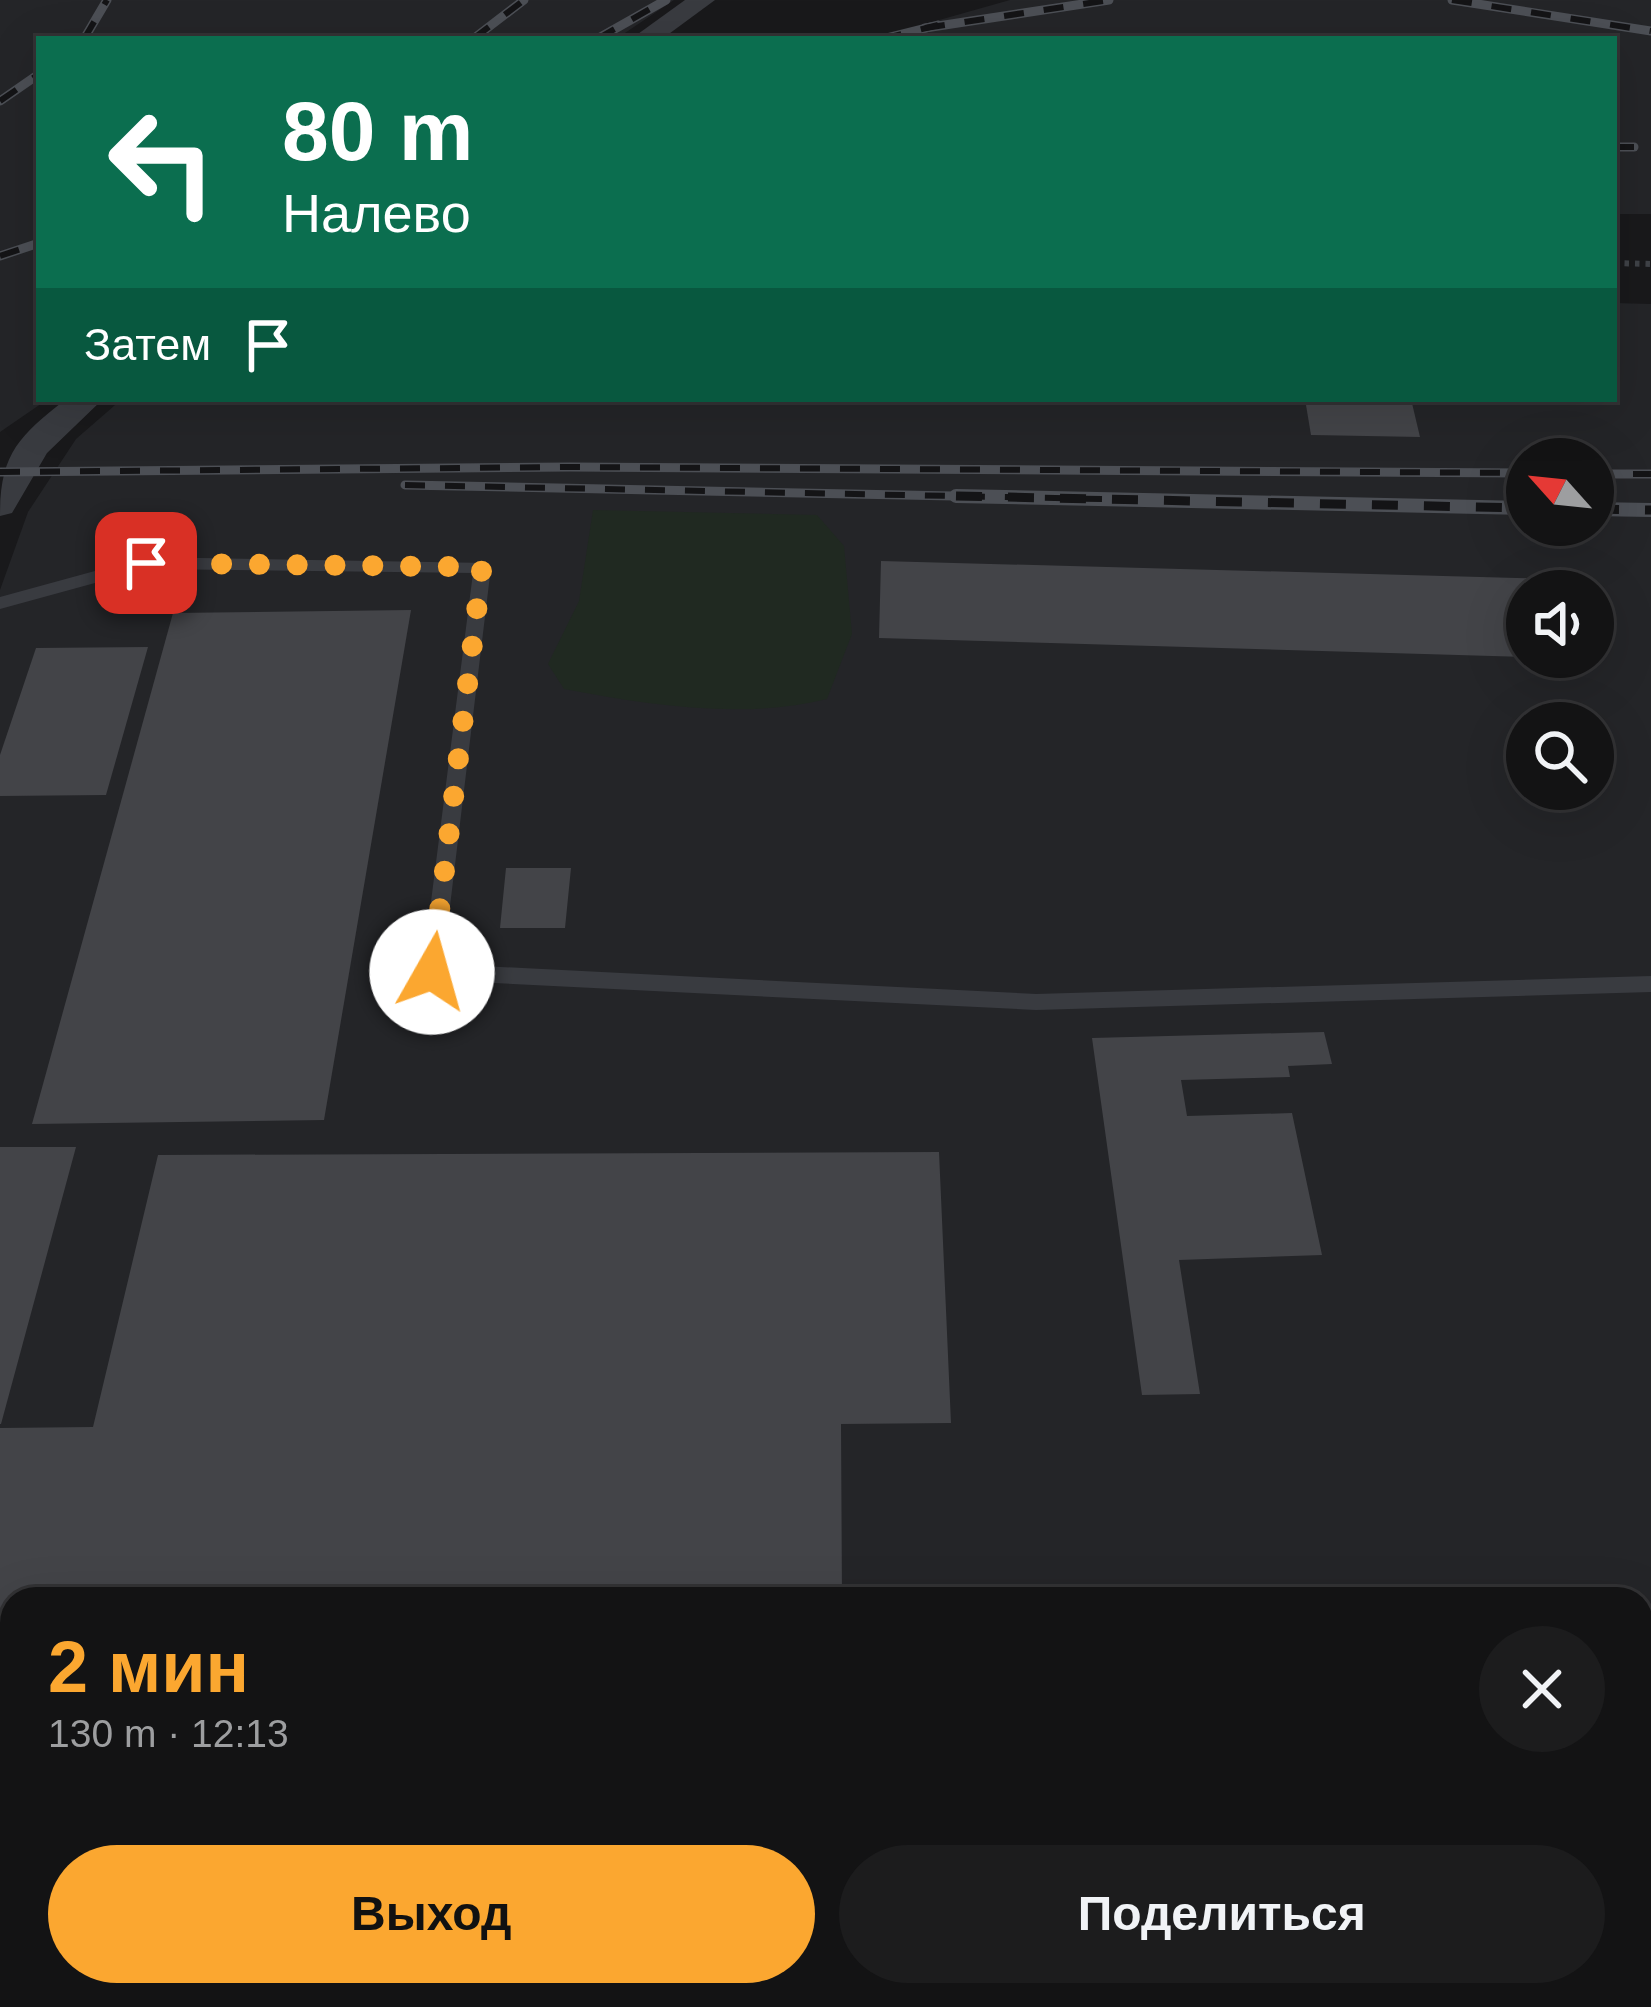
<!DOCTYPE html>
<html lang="ru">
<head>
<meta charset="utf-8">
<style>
  :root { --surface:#131314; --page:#1c1c1d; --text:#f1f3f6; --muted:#9d9ea0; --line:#323234; --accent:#fba730 }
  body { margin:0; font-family:Helvetica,sans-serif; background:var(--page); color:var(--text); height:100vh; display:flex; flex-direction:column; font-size:45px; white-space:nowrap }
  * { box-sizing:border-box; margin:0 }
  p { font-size:39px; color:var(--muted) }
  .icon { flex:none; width:66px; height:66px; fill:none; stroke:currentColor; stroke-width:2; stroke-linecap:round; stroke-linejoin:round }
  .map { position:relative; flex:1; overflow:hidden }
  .panel { position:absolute; left:0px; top:1587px; width:1653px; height:420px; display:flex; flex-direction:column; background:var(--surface); border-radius:36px 36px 0 0; box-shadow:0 12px 48px #0002,0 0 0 3px var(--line) }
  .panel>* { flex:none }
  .hud { position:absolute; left:36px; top:36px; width:1581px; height:366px; border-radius:0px; box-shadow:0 12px 48px #0002,0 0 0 3px var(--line); background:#0b6e4f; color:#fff; overflow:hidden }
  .needle { width:78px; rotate:297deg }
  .fabs { position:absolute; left:1506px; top:438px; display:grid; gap:24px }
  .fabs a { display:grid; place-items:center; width:108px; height:108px; border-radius:50%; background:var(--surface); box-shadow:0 12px 48px #0002,0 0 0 3px var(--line); font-size:60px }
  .pin { position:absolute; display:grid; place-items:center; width:102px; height:102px; color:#fff; margin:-51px; border-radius:24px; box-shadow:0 6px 18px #0006 }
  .me { position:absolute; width:132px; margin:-66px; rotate:7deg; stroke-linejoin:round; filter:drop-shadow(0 0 9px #0008) }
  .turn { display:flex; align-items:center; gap:42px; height:252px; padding:0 48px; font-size:54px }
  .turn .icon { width:156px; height:156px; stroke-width:2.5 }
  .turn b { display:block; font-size:84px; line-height:102px }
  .then { display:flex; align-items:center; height:114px; padding:0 48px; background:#0003; gap:24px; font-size:45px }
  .round { display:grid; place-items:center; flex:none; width:126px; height:126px; border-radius:63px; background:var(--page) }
  .summary { display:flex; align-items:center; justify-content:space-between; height:204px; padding:0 48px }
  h1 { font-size:72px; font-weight:700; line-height:90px; color:var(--accent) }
  .primary-button { display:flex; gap:24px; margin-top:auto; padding:24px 48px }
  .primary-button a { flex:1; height:138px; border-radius:72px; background:var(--accent); color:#111; font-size:48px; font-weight:700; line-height:138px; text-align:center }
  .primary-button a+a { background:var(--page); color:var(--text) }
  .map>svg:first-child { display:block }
</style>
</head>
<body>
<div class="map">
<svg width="1651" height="2007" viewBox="0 0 1651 2007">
  <rect width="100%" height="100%" fill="#19191b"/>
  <g fill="#242528" fill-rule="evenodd">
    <polygon points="0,0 674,0 616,39 39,39 39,399 48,399 0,432"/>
    <polygon points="1010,0 1651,0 1651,214 1614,214 1614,39 872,39"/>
    <path d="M 1614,303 L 1651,304 L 1651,2007 L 1114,2007 L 1108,1995 L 1641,1995 L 1641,1599 L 12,1599 L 12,1995 L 931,1995 L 931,2007 L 0,2007 L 0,590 L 28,512 L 76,439 L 122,399 L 1614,399 ZM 1527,459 L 1593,459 L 1593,525 L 1527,525 ZM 1527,591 L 1593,591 L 1593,657 L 1527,657 ZM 1527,723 L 1593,723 L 1593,789 L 1527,789 Z"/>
  </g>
  <path fill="#202921" d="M 593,510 L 817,515 L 844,546 L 852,634 L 827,699 C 743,720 648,705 564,689 L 548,664 L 579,601 Z"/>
  <g fill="#434448">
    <polygon points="1305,399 1411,399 1420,437 1311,435"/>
    <polygon points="881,561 1557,579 1560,591 1527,591 1527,657 879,638"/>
    <polygon points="411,610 324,1120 32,1124 173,613"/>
    <polygon points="148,647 106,795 0,796 0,755 36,648"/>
    <polygon points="506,868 571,868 565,928 500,928"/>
    <polygon points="1324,1032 1332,1064 1288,1066 1290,1077 1181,1080 1187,1116 1292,1113 1322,1255 1179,1260 1200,1394 1142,1395 1092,1038"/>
    <polygon points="0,1147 76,1147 1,1424 0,1424"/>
    <polygon points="939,1152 951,1423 841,1424 842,1599 12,1599 12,1995 723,1995 723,2007 0,2007 0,1428 93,1427 158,1155"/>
    <polygon points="1641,1878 1651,1878 1651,2007 1627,2007 1625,1995 1641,1995"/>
  </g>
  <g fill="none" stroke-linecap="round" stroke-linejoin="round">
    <polyline stroke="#3f4247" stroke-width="6" stroke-dasharray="4.5 6" stroke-linecap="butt" points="1614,263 1651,264"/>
    <polygon fill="#393b40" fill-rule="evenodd" points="146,557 488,563 491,567 443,964 1036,994 1651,976 1651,992 1036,1010 432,980 425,978 422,972 473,573 146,569 0,609 0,597"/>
    <g fill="#393b40" fill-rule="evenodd">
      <polygon points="685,0 715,0 662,39 631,39"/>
      <path d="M 66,399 L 103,399 L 47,453 L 12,513 L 0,516 C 0,454 18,437 66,399 Z"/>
    </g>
    <defs>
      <g id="rail-far1">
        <polyline points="1452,0 1651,31"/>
        <polyline points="925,28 1109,0"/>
        <polyline points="84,39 107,0"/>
        <polyline points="473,39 524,0"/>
        <polyline points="597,39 666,0"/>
        <polyline points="882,39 938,25"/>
        <polyline points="0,101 39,74"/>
        <polyline points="1614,147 1634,147"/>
        <polyline points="0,256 39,243"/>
        <polyline points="0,472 570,467 1527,473"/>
        <polyline points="1593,474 1651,474"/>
        <polyline points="405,485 1102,499"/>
      </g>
      <g id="rail">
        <polyline points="956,496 1527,508"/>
        <polyline points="1593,509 1651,510"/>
      </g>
    </defs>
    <use href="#rail-far1" stroke="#4c4f55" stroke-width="9"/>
    <use href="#rail" stroke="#4c4f55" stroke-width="14"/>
    <use href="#rail-far1" stroke="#141416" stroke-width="6" stroke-dasharray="20" stroke-linecap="butt"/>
    <use href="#rail" stroke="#141416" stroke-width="9" stroke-dasharray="26" stroke-linecap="butt"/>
  </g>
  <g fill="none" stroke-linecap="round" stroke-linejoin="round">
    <polyline stroke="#fba730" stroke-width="21" stroke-dasharray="0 37.8" points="146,563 482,567 432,972"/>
  </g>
</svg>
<div class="fabs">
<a><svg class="needle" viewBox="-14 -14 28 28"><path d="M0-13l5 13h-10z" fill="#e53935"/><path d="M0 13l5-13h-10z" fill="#9d9ea0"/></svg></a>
<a><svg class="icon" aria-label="sound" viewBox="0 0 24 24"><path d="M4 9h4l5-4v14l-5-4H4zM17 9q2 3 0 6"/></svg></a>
<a><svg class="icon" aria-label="search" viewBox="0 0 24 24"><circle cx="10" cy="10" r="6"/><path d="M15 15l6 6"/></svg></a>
</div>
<div class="pin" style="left:146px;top:563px;background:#d93025"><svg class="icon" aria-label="arrive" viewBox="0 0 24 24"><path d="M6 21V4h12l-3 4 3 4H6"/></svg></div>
<svg class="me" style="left:432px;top:972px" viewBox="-20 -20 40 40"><circle r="19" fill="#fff"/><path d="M0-13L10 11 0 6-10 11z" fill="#fba730"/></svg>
<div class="hud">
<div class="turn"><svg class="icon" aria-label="left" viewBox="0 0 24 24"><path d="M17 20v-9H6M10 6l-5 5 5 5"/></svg><div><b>80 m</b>Налево</div></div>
<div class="then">Затем<svg class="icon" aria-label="arrive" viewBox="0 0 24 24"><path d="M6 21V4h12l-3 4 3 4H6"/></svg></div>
</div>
<section class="panel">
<div class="summary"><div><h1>2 мин</h1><p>130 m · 12:13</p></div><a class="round"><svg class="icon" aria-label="close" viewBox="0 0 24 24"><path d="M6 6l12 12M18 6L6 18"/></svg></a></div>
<div class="primary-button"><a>Выход</a><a>Поделиться</a></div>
</section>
</div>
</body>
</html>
